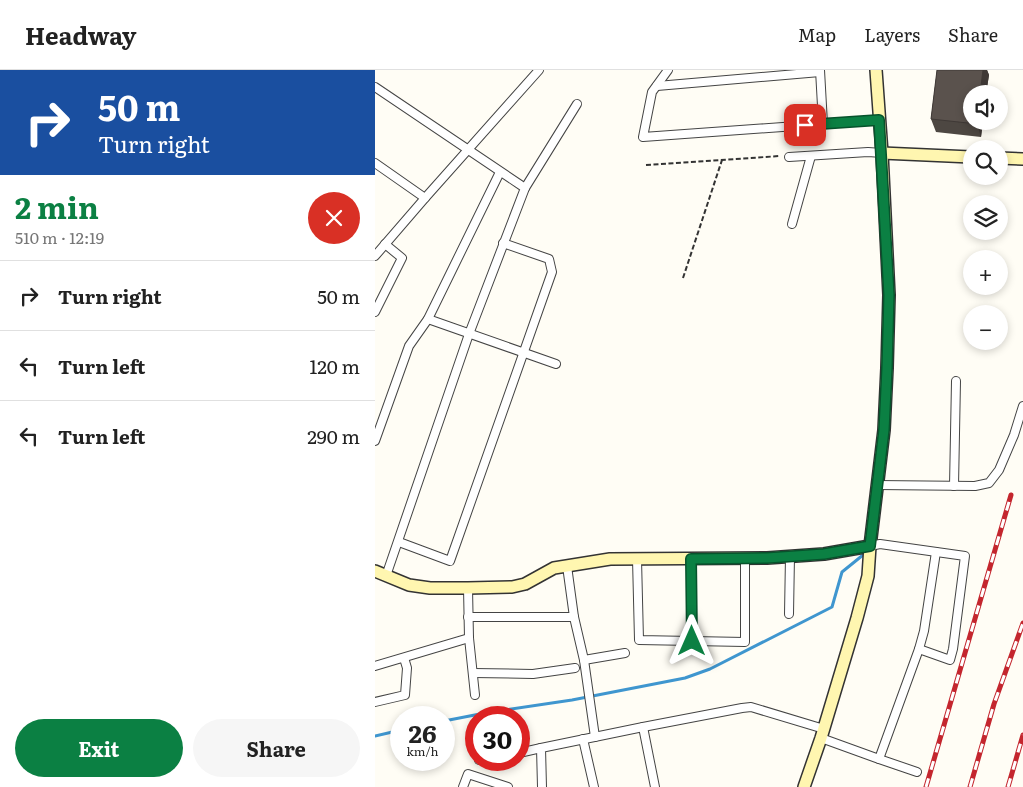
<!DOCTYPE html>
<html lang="en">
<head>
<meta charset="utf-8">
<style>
  :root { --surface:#fff; --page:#f6f6f6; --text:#222; --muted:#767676; --line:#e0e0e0; --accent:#0b8043 }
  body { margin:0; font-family:Literata,serif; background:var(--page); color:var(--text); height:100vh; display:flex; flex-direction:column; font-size:19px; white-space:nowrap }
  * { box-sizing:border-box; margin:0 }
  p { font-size:16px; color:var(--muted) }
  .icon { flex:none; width:28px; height:28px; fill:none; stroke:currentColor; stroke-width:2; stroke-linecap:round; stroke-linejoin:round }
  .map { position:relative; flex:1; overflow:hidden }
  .details { display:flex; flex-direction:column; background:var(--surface); width:375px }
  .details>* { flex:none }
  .top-card { background:#1a4fa0; color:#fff; overflow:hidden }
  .buttons { position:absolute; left:588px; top:15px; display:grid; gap:10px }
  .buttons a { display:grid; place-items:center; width:45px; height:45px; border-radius:50%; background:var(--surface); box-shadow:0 2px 8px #0003; font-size:25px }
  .speed { position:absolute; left:15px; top:636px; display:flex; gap:10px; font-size:25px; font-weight:700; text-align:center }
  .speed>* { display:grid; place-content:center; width:65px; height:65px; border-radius:50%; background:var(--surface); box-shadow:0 2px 8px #0003; line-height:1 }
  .speed small { font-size:12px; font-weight:400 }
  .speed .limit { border:8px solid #d22; background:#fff; color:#111 }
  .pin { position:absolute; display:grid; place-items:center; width:42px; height:42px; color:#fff; margin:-21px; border-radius:10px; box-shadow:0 2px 8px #0006 }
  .me { position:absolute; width:55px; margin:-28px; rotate:0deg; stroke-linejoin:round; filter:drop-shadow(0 0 4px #0008) }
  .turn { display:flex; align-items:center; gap:18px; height:105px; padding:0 15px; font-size:22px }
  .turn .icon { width:65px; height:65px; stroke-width:2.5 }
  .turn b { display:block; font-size:35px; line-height:42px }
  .round { display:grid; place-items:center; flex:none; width:52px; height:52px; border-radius:26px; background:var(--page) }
  .headline { display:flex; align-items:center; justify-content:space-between; height:85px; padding:0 15px }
  h1 { font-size:30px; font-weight:700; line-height:38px; color:var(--accent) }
  .cta { display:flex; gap:10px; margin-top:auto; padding:10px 15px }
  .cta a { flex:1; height:58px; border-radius:30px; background:var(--accent); color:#fff; font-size:20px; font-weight:700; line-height:58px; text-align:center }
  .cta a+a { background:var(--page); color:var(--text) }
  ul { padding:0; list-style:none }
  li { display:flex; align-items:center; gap:15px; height:70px; padding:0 15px; border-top:1px solid var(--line) }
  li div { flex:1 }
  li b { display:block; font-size:19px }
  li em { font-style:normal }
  header { display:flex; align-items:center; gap:30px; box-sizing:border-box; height:70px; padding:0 25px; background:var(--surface); border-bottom:1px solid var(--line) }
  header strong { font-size:24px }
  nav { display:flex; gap:28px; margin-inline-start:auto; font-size:18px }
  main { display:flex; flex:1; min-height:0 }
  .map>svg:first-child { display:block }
</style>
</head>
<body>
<header>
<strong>Headway</strong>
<nav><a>Map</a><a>Layers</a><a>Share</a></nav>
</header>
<main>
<section class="details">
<div class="top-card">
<div class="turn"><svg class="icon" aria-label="right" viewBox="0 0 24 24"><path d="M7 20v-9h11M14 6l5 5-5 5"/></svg><div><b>50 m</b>Turn right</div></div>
</div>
<div class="headline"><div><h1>2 min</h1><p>510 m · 12:19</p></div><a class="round" style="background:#d93025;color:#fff"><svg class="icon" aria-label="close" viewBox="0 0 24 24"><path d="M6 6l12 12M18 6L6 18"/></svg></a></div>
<ul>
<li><svg class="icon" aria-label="right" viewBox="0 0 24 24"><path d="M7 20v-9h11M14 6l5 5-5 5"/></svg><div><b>Turn right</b></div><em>50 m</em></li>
<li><svg class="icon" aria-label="left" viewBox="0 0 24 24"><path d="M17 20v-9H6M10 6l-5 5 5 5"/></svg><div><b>Turn left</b></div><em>120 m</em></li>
<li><svg class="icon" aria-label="left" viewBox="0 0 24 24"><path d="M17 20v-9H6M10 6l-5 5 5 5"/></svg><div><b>Turn left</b></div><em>290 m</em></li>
</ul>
<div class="cta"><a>Exit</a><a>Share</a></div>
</section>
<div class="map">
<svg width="648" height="717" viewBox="0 0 648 717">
  <rect width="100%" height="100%" fill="#fffdf5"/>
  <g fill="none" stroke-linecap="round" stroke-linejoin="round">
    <g stroke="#3f96cf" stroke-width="3">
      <polyline points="69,651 110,643 197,630 310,608 335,599 457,537 467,502 488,485"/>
      <polyline points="0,666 26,660"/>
    </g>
    <defs>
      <g id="street">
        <polyline points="293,0 277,22 268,67 504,50"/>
        <polyline points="445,0 448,54"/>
        <polyline points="282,16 445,2"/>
        <polyline points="0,17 150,118 94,264 11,506"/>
        <polyline points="414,87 493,82 507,83"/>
        <polyline points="0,93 50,128"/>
        <polyline points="150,118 202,34"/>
        <polyline points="417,154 436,86"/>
        <polyline points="0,186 50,128 164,0"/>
        <polyline points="0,242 27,188 10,174"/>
        <polyline points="53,249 181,294"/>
        <polyline points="0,371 34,276 53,249 125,102"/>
        <polyline points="502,415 600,416 614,413 624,400 639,365 648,336"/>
        <polyline points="579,416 581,311"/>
        <polyline points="24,472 75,491 177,202 174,189 128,173"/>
        <polyline points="495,476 505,474 590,486 578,579 575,590 544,579"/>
        <polyline points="262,489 264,570 370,572 370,488"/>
        <polyline points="316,489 317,571"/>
        <polyline points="192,496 199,547 209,590 220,667"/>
        <polyline points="93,518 94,568 100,625"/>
        <polyline points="414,544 415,486"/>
        <polyline points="93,547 199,547"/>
        <polyline points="209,590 250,583"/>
        <polyline points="0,596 94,568"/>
        <polyline points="98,603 158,604 200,598"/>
        <polyline points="0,632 30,625 32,598 29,588"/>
        <polyline points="268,657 280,717"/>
        <polyline points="446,668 504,689 544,579 549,561 561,482"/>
        <polyline points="208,669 219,717"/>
        <polyline points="144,683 166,678"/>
        <polyline points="504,689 542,702"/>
        <polyline points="104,690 106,690"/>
        <polyline points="88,717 93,704 133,717"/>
        <polyline points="167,717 166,678 268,657 367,638 376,637 449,659"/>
      </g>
      <g id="secondary">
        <polyline points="507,83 596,87"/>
        <polyline points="624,88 648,89"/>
        <polyline points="0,501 34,515 55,518 93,518 137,517 150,514 179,498 235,489 392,488 449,484 495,476"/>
        <polyline points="429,717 446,668 482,548 493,506 495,476 509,360 512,298 514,225 507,83 501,0"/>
      </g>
    </defs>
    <use href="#street" stroke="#444" stroke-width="10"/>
    <use href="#secondary" stroke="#333" stroke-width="14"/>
    <g stroke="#333" stroke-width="2" stroke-dasharray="5 2.5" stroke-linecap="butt">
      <polyline points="271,95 405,86"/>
      <polyline points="308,208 347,90"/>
    </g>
    <use href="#street" stroke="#fff" stroke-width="8"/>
    <use href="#secondary" stroke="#fff6b0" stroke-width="11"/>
    <defs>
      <g id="rail">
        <polyline points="551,717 636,425"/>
        <polyline points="595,717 619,634 648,553"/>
        <polyline points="633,717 648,665"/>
      </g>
    </defs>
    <use href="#rail" stroke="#c4262e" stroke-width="5"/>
    <use href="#rail" stroke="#fff" stroke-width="3" stroke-dasharray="9" stroke-linecap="butt"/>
  </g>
  <polygon fill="#4d4742" points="562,0 612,0 614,5 611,24 596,24 596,51 608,51 606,67 561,62 556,49"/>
  <g fill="#3f3936">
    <polygon points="608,0 612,0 614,5 611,24 605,24"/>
    <polygon points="602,51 608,51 606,67 602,54"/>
  </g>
  <polygon fill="#5a524d" stroke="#3f3936" points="562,0 608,0 605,24 596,24 596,51 602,51 602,54 556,49"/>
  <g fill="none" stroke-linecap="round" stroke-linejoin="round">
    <defs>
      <polyline id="route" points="317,571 316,489 392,488 449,484 495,476 509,360 512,298 514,225 504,50 430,55"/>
    </defs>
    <use href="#route" stroke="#07532c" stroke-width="12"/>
    <use href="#route" stroke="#0b8043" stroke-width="9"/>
  </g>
</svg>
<div class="buttons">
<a><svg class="icon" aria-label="sound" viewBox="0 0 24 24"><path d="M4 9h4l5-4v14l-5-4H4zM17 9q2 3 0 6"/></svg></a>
<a><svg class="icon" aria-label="search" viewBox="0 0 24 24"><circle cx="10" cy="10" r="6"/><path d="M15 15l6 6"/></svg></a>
<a><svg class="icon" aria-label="layers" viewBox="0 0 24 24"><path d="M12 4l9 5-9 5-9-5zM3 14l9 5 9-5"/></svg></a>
<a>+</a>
<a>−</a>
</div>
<div class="speed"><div>26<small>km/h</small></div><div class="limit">30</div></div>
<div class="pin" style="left:430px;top:55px;background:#d93025"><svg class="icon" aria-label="arrive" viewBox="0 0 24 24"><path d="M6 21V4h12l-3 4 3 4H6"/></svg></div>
<svg class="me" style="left:317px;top:571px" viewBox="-20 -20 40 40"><path d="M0-17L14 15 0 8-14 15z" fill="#0b8043" stroke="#fff" stroke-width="4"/></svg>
</div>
</main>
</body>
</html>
